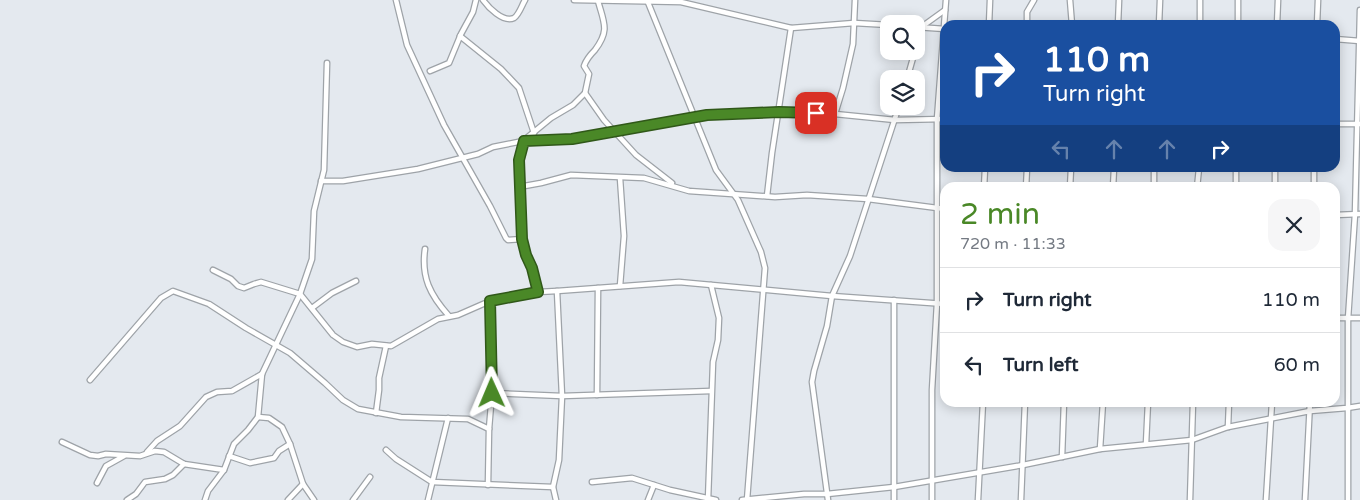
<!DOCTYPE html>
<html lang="en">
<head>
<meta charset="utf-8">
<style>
  :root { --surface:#fff; --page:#f6f6f7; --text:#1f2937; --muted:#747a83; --line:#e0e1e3; --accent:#4a8827 }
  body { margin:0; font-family:"Varela Round",sans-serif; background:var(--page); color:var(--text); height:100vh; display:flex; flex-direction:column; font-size:19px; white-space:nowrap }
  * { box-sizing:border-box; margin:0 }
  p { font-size:16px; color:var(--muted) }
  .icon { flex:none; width:28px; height:28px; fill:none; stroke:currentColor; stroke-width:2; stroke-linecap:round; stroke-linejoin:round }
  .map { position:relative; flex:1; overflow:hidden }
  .panel { position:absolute; left:940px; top:182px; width:400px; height:225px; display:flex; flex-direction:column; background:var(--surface); border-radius:15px; box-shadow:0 2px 12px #0003 }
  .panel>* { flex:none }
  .hud { position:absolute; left:940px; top:20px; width:400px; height:152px; border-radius:15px; box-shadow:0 2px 12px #0003; background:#1a4fa0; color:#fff; overflow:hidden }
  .tools { position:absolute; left:880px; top:15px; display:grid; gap:10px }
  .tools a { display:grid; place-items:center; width:45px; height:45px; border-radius:10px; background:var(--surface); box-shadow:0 2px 12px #0003; font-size:25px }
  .pin { position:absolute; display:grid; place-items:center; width:42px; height:42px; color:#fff; margin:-21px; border-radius:10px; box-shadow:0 2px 8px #0006 }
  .me { position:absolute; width:55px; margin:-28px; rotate:359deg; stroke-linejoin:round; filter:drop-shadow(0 0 4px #0008) }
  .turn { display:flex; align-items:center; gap:18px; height:105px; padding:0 20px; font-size:22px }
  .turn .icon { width:65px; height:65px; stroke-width:2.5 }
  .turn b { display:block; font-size:35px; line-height:42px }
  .lanes { display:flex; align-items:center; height:48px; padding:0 20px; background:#0003; justify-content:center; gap:25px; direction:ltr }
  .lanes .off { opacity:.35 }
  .round { display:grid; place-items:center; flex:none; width:52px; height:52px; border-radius:15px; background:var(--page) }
  .summary { display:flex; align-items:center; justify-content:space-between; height:85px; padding:0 20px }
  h1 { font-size:30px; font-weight:600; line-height:38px; color:var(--accent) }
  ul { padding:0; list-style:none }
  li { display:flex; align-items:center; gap:15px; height:65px; padding:0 20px; border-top:1px solid var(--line) }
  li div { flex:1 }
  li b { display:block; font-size:19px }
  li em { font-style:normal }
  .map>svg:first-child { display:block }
</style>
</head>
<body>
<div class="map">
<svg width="1360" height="500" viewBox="0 0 1360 500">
  <rect width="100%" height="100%" fill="#e4e9ef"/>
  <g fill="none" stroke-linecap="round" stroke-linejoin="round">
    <defs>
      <g id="minor">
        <polyline points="396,0 407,45 444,125 490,206 506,238 508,240 522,239"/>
        <path d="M 483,0 C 488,7 503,23 514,18 C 519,15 522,5 525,0"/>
        <polyline points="574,0 681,2 791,28 854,23 889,25"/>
        <polyline points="647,0 716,170 738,200 761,252 765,268 747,500"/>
        <polyline points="1070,0 1072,25"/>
        <polyline points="989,25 990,0"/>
        <polyline points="1027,25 1027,12 1034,0"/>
        <polyline points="1118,25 1119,0"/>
        <polyline points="1159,25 1160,0"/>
        <polyline points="1200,25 1200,0"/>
        <polyline points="1238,25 1238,0"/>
        <polyline points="1277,25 1278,0"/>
        <polyline points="1317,25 1318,0"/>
        <polyline points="916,27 945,29"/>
        <polyline points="460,36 501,69 519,88 534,133"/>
        <polyline points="1335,39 1360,41"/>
        <polyline points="916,47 921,31 920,28 945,10"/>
        <polyline points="430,71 449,63 461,34 473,12 476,0"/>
        <polyline points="907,79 915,51"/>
        <polyline points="585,93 604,120 636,155 672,183"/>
        <polyline points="835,114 843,88 853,44 855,0"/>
        <polyline points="1335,124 1360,124"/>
        <polyline points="1154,168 1154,188"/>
        <polyline points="1275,168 1275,188"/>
        <polyline points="321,181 343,181 418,169 478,154 493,147 523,141 572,139 707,115 779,112 835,114 895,120 945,119"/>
        <polyline points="519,187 541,183 571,175 644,178 689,191 775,197 807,195 868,199 945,209"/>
        <polyline points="984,188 985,168"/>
        <polyline points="1026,188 1027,168"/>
        <polyline points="1070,188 1071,168"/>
        <polyline points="1113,188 1114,168"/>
        <polyline points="1197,188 1199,168"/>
        <polyline points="1236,188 1236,168"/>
        <polyline points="1314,188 1314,168"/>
        <polyline points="767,196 772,153 791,28"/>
        <polyline points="1335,215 1360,214"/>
        <path d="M 425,249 C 421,277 430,295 449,316"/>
        <polyline points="213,270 231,279 238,286 244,288 254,284 261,282 300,294 333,335 343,342 357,347 372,344 391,346 438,319 458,315 490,301 538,292 557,291 679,282 832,296 945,304"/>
        <polyline points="620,286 624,236 620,178"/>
        <path d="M 538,292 L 532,268 L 526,255 L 522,239 L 519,160 L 523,141 L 551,118 L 573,105 L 585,93 L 589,74 L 584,66 C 586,60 590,55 595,50 C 610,30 604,23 598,1"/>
        <polyline points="894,300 894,500"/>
        <polyline points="312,308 332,293 356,281"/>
        <polyline points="1335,318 1360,318"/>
        <polyline points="90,380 161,298 173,291 209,304 246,328 290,353 325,383 343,400 358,409 401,417 468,419 489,429"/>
        <polyline points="492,393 562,396 711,391"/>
        <polyline points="597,395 598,288"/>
        <polyline points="376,413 379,390 379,378 386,346"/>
        <polyline points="258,417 269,418 282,427 290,444 303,484 314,500"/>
        <polyline points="1228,427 1229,402"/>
        <polyline points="62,442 90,455 98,456 106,454 140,456 155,451 164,452 184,464 224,470"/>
        <polyline points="1146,444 1148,402"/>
        <polyline points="1100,449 1103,402"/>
        <polyline points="386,450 396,459 432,482 553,487"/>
        <polyline points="147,452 157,441 180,426 206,397 217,392 232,391 262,374"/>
        <polyline points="229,456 250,463 274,458 279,451 290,444"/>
        <polyline points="1062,457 1064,402"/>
        <polyline points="592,482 632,478 670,490 716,500"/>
        <polyline points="97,483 106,466 124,456"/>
        <polyline points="488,485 489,429 492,393 490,301"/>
        <polyline points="127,500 136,494 145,482 165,479 173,475 184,464"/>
        <polyline points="205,500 208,491 224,470 234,444 248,430 258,417 262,374 300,294 312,259 314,211 324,170 327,63"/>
        <polyline points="288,500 303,484"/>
        <polyline points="353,500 370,477"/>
        <polyline points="428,500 448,418"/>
        <polyline points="556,500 553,487 559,460 562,396 557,291"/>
        <polyline points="648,500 654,485"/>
        <polyline points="708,500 713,362 718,340 719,318 711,285"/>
        <polyline points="742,500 804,494 827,494 894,487 1023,465 1100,449 1192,440 1228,427 1310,411 1347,408 1360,406"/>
        <polyline points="828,500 812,382 814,371 827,326 832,296 850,256 899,106"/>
        <polyline points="932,500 932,390 937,303 937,119 946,0"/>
        <polyline points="978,500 983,402"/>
        <polyline points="1021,500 1025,402"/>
        <polyline points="1190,500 1193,402"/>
        <polyline points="1266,500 1272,402"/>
        <polyline points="1305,500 1310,402"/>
        <polyline points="1348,500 1348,319 1355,214 1360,10"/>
      </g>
    </defs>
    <use href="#minor" stroke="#9ea3a8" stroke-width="7"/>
    <use href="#minor" stroke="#fff" stroke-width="4.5"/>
  </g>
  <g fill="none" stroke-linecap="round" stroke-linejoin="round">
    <defs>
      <polyline id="route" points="492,393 490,301 538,292 532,268 526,255 522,239 519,160 524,141 572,139 707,115 779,112 816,113"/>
    </defs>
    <use href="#route" stroke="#305819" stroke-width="12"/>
    <use href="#route" stroke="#4a8827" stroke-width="9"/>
  </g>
</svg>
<div class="tools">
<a><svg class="icon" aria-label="search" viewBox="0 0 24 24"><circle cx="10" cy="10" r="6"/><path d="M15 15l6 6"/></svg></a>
<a><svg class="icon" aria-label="layers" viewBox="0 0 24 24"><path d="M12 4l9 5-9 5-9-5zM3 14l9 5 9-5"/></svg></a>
</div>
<div class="pin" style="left:816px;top:113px;background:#d93025"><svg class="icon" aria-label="arrive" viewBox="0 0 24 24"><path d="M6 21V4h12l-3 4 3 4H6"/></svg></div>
<svg class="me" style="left:492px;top:393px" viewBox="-20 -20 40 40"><path d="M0-17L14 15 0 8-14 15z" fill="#4a8827" stroke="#fff" stroke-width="4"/></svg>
<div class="hud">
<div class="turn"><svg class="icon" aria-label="right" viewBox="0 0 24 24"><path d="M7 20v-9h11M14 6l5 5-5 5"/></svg><div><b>110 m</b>Turn right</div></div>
<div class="lanes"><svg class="icon off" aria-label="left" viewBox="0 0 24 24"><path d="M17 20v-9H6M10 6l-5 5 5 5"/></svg><svg class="icon off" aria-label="ahead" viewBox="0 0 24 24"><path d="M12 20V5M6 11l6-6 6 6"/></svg><svg class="icon off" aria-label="ahead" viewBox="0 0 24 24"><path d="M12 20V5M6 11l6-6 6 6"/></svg><svg class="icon" aria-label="right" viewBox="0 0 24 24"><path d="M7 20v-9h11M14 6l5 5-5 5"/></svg></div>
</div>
<section class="panel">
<div class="summary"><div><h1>2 min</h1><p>720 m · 11:33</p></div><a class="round"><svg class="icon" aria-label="close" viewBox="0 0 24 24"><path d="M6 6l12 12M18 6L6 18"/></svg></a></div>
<ul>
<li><svg class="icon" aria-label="right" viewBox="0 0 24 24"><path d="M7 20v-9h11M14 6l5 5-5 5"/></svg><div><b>Turn right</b></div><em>110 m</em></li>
<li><svg class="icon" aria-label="left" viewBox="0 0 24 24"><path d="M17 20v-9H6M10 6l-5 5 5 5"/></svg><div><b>Turn left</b></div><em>60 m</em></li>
</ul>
</section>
</div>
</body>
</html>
